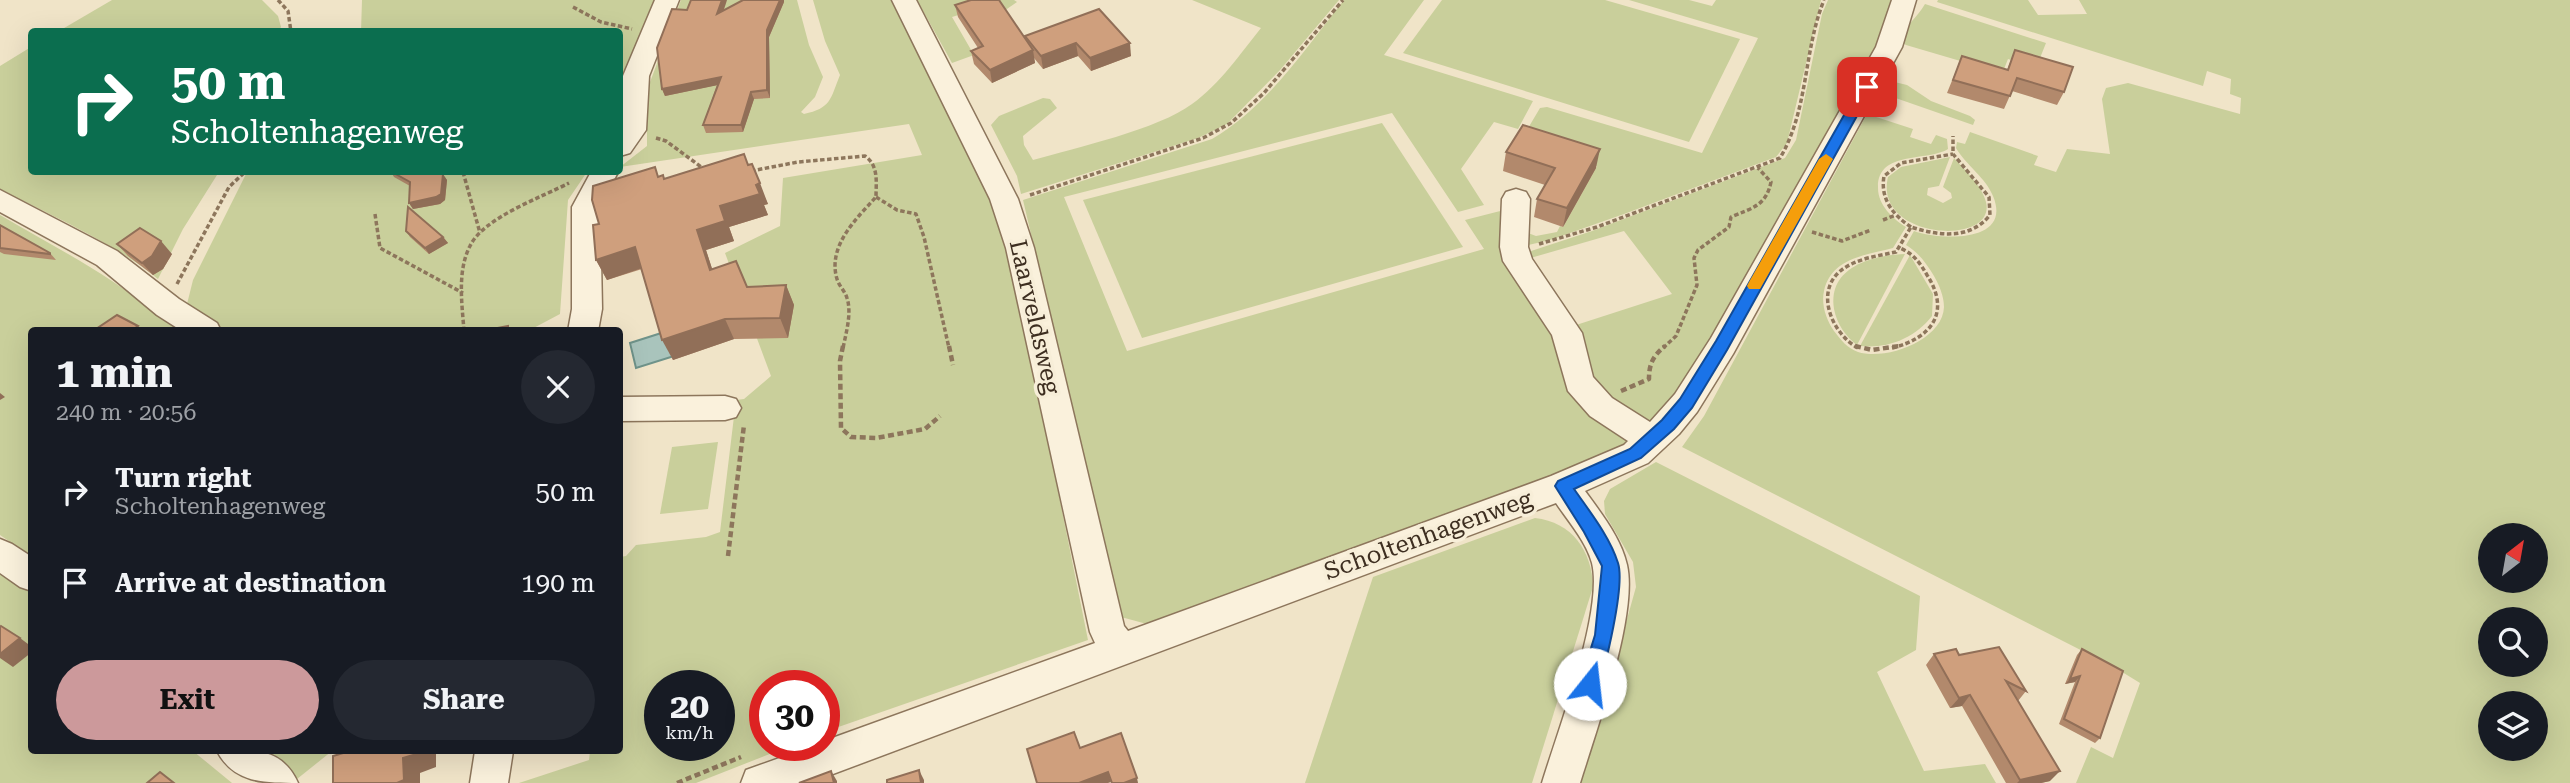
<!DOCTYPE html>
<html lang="en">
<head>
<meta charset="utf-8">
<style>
  :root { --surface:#171b24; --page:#242831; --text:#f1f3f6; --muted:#9ea1a6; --accent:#cc999b }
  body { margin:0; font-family:"Roboto Serif",serif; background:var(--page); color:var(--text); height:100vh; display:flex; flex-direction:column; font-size:26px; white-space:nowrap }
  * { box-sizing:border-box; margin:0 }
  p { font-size:23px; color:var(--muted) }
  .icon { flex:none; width:38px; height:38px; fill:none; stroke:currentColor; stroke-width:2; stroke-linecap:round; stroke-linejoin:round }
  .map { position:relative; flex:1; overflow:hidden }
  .details { position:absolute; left:28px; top:327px; width:595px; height:427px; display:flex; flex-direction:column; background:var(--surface); border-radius:7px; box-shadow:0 7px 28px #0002 }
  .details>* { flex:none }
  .hud { position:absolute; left:28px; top:28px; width:595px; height:147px; border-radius:7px; box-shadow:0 7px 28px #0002; background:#0b6e4f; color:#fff; overflow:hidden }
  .needle { width:46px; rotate:31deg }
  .fabs { position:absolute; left:2478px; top:523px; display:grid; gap:14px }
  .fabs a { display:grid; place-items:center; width:70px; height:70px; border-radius:50%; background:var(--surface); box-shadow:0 7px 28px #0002; font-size:35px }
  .speed { position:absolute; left:644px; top:670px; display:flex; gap:14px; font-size:35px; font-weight:700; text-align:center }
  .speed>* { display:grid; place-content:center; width:91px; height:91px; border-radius:50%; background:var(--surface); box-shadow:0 7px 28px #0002; line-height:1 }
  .speed small { font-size:18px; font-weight:400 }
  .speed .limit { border:10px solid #d22; background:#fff; color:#111 }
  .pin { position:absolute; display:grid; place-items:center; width:60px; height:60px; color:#fff; margin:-30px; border-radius:14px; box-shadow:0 4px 10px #0006 }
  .me { position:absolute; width:77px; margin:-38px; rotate:16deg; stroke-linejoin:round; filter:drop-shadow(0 0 5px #0008) }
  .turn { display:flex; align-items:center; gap:24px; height:147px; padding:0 28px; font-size:32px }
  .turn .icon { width:91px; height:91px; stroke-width:2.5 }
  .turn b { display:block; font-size:49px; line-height:60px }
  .round { display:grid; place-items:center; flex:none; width:74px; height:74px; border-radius:37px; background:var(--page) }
  .overview { display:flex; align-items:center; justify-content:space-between; height:119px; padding:0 28px }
  h1 { font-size:42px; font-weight:700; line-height:52px }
  .cta { display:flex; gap:14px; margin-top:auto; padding:14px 28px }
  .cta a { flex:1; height:80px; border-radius:42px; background:var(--accent); color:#111; font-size:28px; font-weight:700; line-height:80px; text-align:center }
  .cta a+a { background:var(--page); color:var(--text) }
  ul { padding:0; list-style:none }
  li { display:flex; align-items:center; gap:21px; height:91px; padding:0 28px }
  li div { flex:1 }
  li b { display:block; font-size:26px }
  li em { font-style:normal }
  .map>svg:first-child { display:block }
</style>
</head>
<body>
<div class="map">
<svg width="2570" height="783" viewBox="0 0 2570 783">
  <rect width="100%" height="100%" fill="#f0e4c8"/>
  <g fill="#c9cf9b" fill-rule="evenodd">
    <polygon points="112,0 262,0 278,16 281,27 278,32 59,31"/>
    <polygon points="362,0 662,0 620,139 620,32 361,32"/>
    <path d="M 681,0 L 797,0 L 809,45 L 823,77 L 815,97 L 801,112 L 804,114 C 831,108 830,100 840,75 L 825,41 L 813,0 L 892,0 L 1003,217 L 1088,640 L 824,732 L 824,686 L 765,686 L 765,746 L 790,746 L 696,783 L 519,783 L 589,760 L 590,751 L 620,751 L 620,557 L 626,556 L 636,545 L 706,537 L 720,532 L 736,400 L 744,399 L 771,376 L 725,253 L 780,226 L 783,178 L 922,155 L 909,124 L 620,167 L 647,146 L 647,90 ZM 660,686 L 719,686 L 719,746 L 660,746 Z"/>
    <polygon points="917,0 1014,0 1017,2 1004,11 997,3 952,17 974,55 952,63"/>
    <path d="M 1192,0 L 1339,0 L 1280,70 L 1227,124 L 1198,138 L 1021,194 L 1017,176 L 991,125 L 999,116 L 1043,98 L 1050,99 L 1057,108 L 1023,136 L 1024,145 L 1033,160 C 1075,148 1159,129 1192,104 C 1220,84 1240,54 1261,28 Z"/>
    <path d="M 1344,0 L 1424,0 L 1384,55 L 1533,101 L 1518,129 L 1494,122 L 1461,169 L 1484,205 L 1458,212 L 1392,113 L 1064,197 L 1127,351 L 1484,249 L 1465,220 L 1508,209 L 1504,243 L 1630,444 L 1556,481 L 1158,627 L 1121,617 L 1023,200 L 1212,139 C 1266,108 1306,48 1344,0 Z"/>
    <polygon points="1442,0 1605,0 1740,39 1689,142 1403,53"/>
    <polygon points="1629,0 1689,0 1712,6 1716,0 1821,0 1787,143 1776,157 1624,214 1550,240 1524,246 1523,231 1536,236 1557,232 1560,226 1563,227 1597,166 1521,140 1540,108 1547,107 1702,153 1758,38"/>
    <polygon points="1828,0 1895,0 1875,57 1695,368 1655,423 1645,423 1593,389 1573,326 1672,294 1624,231 1527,259 1525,253 1592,231 1785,158 1796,140 1822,14"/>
    <path d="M 1938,0 L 2028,0 L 2038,15 L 2087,14 L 2079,0 L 2570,0 L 2570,783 L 2076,783 L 2091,747 L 2113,758 L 2140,683 L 2114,667 L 1682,447 L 1704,416 L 1867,114 L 1913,129 L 1910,137 L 1931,144 L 1936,135 L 1947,139 L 1948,149 C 1927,162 1877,150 1878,188 C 1878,205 1893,219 1906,227 L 1893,248 C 1866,255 1831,258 1824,291 C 1821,304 1826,320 1834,331 C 1841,340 1847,348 1858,352 C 1886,361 1943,340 1944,307 C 1944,296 1939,285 1934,276 C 1926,263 1919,253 1906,245 L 1914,231 C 1939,240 2013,244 1993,196 C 1986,178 1966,165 1956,148 L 1957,142 L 1965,144 L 1970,132 L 2038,156 L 2034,165 L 2056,172 L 2067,149 L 2110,154 L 2102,99 L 2106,88 L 2128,83 L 2240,114 L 2241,98 L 2230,94 L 2231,79 L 2207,71 L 2203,86 L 1937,2 ZM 2490,536 L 2536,536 L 2536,581 L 2490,581 ZM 2490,620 L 2536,620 L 2536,665 L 2490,665 ZM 2490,704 L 2536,704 L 2536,749 L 2490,749 Z"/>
    <path d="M 1925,4 L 2046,43 L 2036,68 L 2008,59 L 2004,69 L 1974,65 L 1906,45 L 1900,41 C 1905,25 1917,18 1925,4 Z"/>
    <path d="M 31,47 L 32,172 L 216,172 L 217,175 L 183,229 L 158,279 C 118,245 48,214 0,189 L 0,66 Z"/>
    <polygon points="1882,79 1907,85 1931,101 1970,116 1975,120 1973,125 1887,95 1877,107 1870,103"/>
    <polygon points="1382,123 1463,247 1142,338 1083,200"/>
    <path d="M 1950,157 L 1939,186 L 1928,188 L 1927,195 L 1943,203 L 1952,198 L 1951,193 L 1943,187 L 1954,158 C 1965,170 1982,186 1986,202 C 1997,247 1873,240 1888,177 L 1901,167 Z"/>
    <polygon points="247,172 587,172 568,200 560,314 528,331 229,331 212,324 187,304 193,280"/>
    <path d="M 0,215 C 37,237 76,257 112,281 C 137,297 156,316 181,331 L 32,331 L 31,556 L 0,535 Z"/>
    <path d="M 1905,254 L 1857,345 C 1845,336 1837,324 1834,309 C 1827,267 1873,255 1905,254 Z"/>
    <path d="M 1910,255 L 1933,294 L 1932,316 C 1915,338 1888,349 1860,346 Z"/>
    <polygon points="718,442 708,509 660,514 672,447"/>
    <polygon points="1656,462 1920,596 1916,650 1877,672 1924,771 1985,764 1996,783 1581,783 1636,587 1633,562 1605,514 1604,501 1610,489"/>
    <path d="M 1535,518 C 1572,522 1592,551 1593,587 L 1532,783 L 1305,783 L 1373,577 Z"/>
    <polygon points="0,570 31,591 32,751 193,751 232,783 0,783"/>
    <polygon points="254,751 332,751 297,779"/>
  </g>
  <polygon fill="#a9c4bc" stroke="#6f938a" stroke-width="2" points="702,320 709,345 636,368 630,343"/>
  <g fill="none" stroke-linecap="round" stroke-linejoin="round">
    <defs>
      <g id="minor">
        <polygon points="655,0 679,0 649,76 646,130 630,153 620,156 623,76"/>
        <path d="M 892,0 L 916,0 L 1018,199 L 1034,248 L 1124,626 L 1128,631 L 1551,476 L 1624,445 L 1628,441 L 1590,416 L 1568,391 L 1552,335 L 1503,261 L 1500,247 L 1502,199 L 1506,192 L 1516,189 L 1526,192 L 1530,199 L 1528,247 L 1532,259 L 1582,333 L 1593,377 L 1612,398 L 1650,422 L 1675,394 L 1711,338 L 1876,47 L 1892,0 L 1916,0 L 1902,47 L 1733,354 L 1697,412 L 1679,434 L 1648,463 L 1585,491 C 1601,513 1621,538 1627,565 C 1638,615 1596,731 1580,783 L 1542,783 C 1557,733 1604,611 1592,563 C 1586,541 1568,521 1556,503 L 809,783 L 741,783 L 746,770 L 813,746 L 824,746 L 824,741 L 1095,643 L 1090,632 L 1006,248 L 990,199 Z"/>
        <polygon points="591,172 618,172 600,207 602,309 598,331 568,331 572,309 572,207"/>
        <polygon points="0,190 117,251 179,299 217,323 221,331 182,331 157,315 97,265 0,212"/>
        <polygon points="725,396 736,399 741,408 736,417 725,420 620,421 620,397"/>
        <polygon points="0,539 12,544 32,557 32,591 20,587 0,573"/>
        <path d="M 217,751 C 251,749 282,747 298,783 C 263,783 234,783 217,751 Z"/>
        <polygon points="475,751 513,751 508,783 470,783"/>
      </g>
    </defs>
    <use href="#minor" stroke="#8d765c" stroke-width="3"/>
    <g stroke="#8d765c" stroke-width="3.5" stroke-dasharray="4.5 2.5" stroke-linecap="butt">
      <polyline points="278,0 288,11 291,32"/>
      <polyline points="573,7 601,22 632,29"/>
      <polyline points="656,138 666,141 704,169"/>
      <path d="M 751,171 L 798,162 L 865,156 C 879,166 876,182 876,197 C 857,218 827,246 837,279 C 839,286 845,291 847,298 C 852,313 846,333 843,348"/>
      <polyline points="463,172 480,233"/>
      <polyline points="1030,195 1203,138 1231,123 1264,93 1343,0"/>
      <polyline points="876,197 897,210 916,214 924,237 949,348"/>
      <polyline points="375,214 380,248 463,293"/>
      <polyline points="1883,220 1896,215"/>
      <path d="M 1911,227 C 1893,215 1880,199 1884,176 L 1901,163 L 1953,154"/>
      <polyline points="1812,232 1842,241 1871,230"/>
      <path d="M 1539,244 L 1597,227 L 1780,158 C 1809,109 1803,52 1824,0"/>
      <polyline points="177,284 229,187 245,172"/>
      <path d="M 464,331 C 462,304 457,271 470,246 C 483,218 542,197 569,183"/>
      <path d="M 1663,348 L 1676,336 L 1697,285 L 1694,258 L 1698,250 L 1729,227 L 1731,217 C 1752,208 1766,206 1771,182 L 1758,168"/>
      <path d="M 1858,348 C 1834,335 1815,296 1838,273 C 1853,259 1877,256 1896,252 L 1911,227 C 1939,236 1970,240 1990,215 L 1989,197 L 1953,154 L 1953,136"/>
      <path d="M 1892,348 C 1932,338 1951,312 1927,275 C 1920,263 1914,254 1900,248"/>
    </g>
    <g stroke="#8d765c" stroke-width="4.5" stroke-dasharray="6 3.5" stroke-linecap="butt">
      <polyline points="843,346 840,361 841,428 851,437 876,438 925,429 940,416"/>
      <polyline points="949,346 953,365"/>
      <polyline points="1855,346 1872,350 1899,346"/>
      <path d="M 1621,391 L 1649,379 C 1649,364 1653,356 1665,346"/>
      <polyline points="728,556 744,425"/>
      <polyline points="824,724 834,720"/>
      <polyline points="677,783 741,757"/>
    </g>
    <use href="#minor" fill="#faf1dc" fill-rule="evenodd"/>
  </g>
  <g fill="#b2896c">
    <polygon points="784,2 769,37 770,98 754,99 743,132 706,133 703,125 717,85 665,96 662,89 724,11"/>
    <polygon points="955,5 1025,38 1025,36 1099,9 1131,56 1091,71 1078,56 1043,69 1034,58 1035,63 992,83 974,64 971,51 978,48 958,17"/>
    <polygon points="2015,50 2064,92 2057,105 2012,91 2004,109 1947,93 1962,56 2007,70"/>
    <polygon points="1506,152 1596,168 1563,227 1534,217 1537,199 1545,185 1503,171"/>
    <polygon points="749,165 768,204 764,205 768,215 729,227 734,241 706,250 712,269 747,287 786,285 794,305 788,338 734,339 673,360 642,269 607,280 596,260 599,224 659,177 663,175 665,179"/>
    <polygon points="391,172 439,172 447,180 445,200 440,204 413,209 409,203 410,186 394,177"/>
    <polygon points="0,225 50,253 56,260 4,254 0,252"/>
    <polygon points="406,231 443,237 448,243 429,254 410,237"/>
    <polygon points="117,244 172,254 163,269 153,275 128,256"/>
    <polygon points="2082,649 2100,738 2095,743 2059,724 2075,682 2065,684 2077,655"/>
    <polygon points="1934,654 1959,655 2026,691 2018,701 2050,781 2041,783 2006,783 1962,706 1950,708 1926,665"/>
  </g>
  <g fill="#916f58">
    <polygon points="722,0 727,0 720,22 717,14"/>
    <polygon points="780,0 784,0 784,2 769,37 770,98 767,90 767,30"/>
    <polygon points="1076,43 1078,56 1043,69 1041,56"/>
    <polygon points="1130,43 1131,56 1091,71 1090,58"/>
    <polygon points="1033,50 1035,63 992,83 990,70"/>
    <polygon points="721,77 723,84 665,96 662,89"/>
    <polygon points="751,92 754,99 743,132 741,125"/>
    <polygon points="1600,149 1596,168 1563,227 1567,208"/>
    <polygon points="443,174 447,180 445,200 440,204 413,209 409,203"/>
    <polygon points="760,183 768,204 764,205 768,215 729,227 734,241 706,250 719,290 710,270 697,230 720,206 756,184"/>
    <polygon points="443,237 448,243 429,254 425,248"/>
    <polygon points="161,241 172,254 163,269 153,275 142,263"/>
    <polygon points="635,247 645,267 607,280 596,260"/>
    <polygon points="786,285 794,305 788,338 780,318"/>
    <polygon points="725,319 734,339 673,360 662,340"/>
    <polygon points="138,326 142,331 131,331"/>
    <polygon points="0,393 5,397 0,400"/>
    <polygon points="20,638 32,647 32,652 13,667 0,658 0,654"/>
    <polygon points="2080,676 2075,682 2065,684 2070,679"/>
    <polygon points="1970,695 1962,706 1950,708 1959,698"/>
    <polygon points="420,751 436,751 436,767 420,773 420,783 397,783 403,758"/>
    <polygon points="919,770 924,780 924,783 921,783"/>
    <polygon points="831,771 837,781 837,783 834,783"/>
    <polygon points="2060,771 2050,781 2041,783 2017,783 2020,780"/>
    <polygon points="1108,772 1111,782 1108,783 1079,783"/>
    <polygon points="1137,778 1138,783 1124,783"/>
  </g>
  <g fill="#cf9f7d" stroke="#916f58" stroke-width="2">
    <polygon points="691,0 722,0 717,14 743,0 780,0 767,30 767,90 751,92 741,125 703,125 721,77 662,89 657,48 672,9 687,10"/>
    <polygon points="971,0 999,0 1033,50 990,70 971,51 983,46 955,5"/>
    <polygon points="1099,9 1130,43 1090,58 1076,43 1041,56 1025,36"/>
    <polygon points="2015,50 2073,67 2064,92 2017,78 2010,96 1953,80 1962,56 2008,70"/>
    <polygon points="1523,125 1600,149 1567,208 1537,199 1555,168 1506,152"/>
    <polygon points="744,154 748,165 752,164 760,183 756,185 760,194 720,206 725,221 697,230 710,270 736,261 747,287 786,285 780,318 725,319 662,340 635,247 596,260 593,225 599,224 592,200 593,186 655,167 658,177 663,175 664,179"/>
    <polygon points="392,172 439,172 443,174 441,194 436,197 409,203 410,182"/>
    <polygon points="408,207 443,237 425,248 406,231"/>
    <polygon points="0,225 50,253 50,254 0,248"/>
    <polygon points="140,228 161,241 152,256 142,263 117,244"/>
    <polygon points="117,315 138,326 131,331 99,331 96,329"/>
    <polygon points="508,326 508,331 482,331"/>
    <polygon points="1,626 20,638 0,654 0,627"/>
    <polygon points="1999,647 2026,691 2006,681 2060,771 2020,780 1970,695 1959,698 1934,654 1956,649 1959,655"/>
    <polygon points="2082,649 2123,671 2100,738 2064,719 2080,676 2070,679"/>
    <polygon points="1074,732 1080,748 1121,733 1137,778 1124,783 1112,783 1108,772 1079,783 1037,783 1027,749"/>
    <polygon points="350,751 420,751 420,753 403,758 404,780 397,783 333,783 333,756"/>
    <polygon points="919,770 921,783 887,783 887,780"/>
    <polygon points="831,771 834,783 799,783"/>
    <polygon points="160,772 174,783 147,783"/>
  </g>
  <path fill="#1a73e8" stroke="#114b97" stroke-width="2" d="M 1867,83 L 1873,87 L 1727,350 L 1692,408 L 1674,429 L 1641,458 L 1574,489 C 1590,512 1610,537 1618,563 C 1625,585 1606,668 1596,690 L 1590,693 L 1583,690 L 1580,684 L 1595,635 L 1602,566 L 1584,532 L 1555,486 L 1558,481 L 1630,449 L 1662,420 L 1680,399 L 1716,341 L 1860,87 Z"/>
  <polygon fill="#f59e0b" points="1826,154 1833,159 1760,289 1749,289 1747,286 1749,282 1819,159"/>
  <g text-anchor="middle" stroke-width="7" stroke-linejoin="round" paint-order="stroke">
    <g font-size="24" fill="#3d2e20" stroke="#f7eed8">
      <text transform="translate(1035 317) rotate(77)" y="8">Laarveldsweg</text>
      <text transform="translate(1428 535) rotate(-20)" y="8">Scholtenhagenweg</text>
    </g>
  </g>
</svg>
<div class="fabs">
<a><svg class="needle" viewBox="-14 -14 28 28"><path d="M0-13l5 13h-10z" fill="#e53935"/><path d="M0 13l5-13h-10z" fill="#9ea1a6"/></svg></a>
<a><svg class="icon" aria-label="search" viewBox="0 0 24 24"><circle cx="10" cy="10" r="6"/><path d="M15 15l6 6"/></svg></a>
<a><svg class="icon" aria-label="layers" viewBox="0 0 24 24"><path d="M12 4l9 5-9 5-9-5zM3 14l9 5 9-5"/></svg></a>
</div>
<div class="speed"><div>20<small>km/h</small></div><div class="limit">30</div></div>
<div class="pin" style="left:1867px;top:87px;background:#d93025"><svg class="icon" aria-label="arrive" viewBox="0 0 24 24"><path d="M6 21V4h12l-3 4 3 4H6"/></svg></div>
<svg class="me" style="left:1590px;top:684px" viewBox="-20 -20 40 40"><circle r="19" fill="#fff"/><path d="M0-13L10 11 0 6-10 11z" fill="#1a73e8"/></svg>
<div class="hud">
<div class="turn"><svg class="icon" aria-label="right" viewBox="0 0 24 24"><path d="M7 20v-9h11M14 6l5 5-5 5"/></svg><div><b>50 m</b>Scholtenhagenweg</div></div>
</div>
<section class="details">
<div class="overview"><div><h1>1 min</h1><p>240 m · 20:56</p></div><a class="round"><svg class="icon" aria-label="close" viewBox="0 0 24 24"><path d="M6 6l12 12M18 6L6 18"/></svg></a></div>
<ul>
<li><svg class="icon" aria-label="right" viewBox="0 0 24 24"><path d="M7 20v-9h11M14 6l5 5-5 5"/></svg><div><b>Turn right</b><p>Scholtenhagenweg</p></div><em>50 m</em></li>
<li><svg class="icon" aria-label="arrive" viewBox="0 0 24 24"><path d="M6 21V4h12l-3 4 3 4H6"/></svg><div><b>Arrive at destination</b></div><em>190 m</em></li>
</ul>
<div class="cta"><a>Exit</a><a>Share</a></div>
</section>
</div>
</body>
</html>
